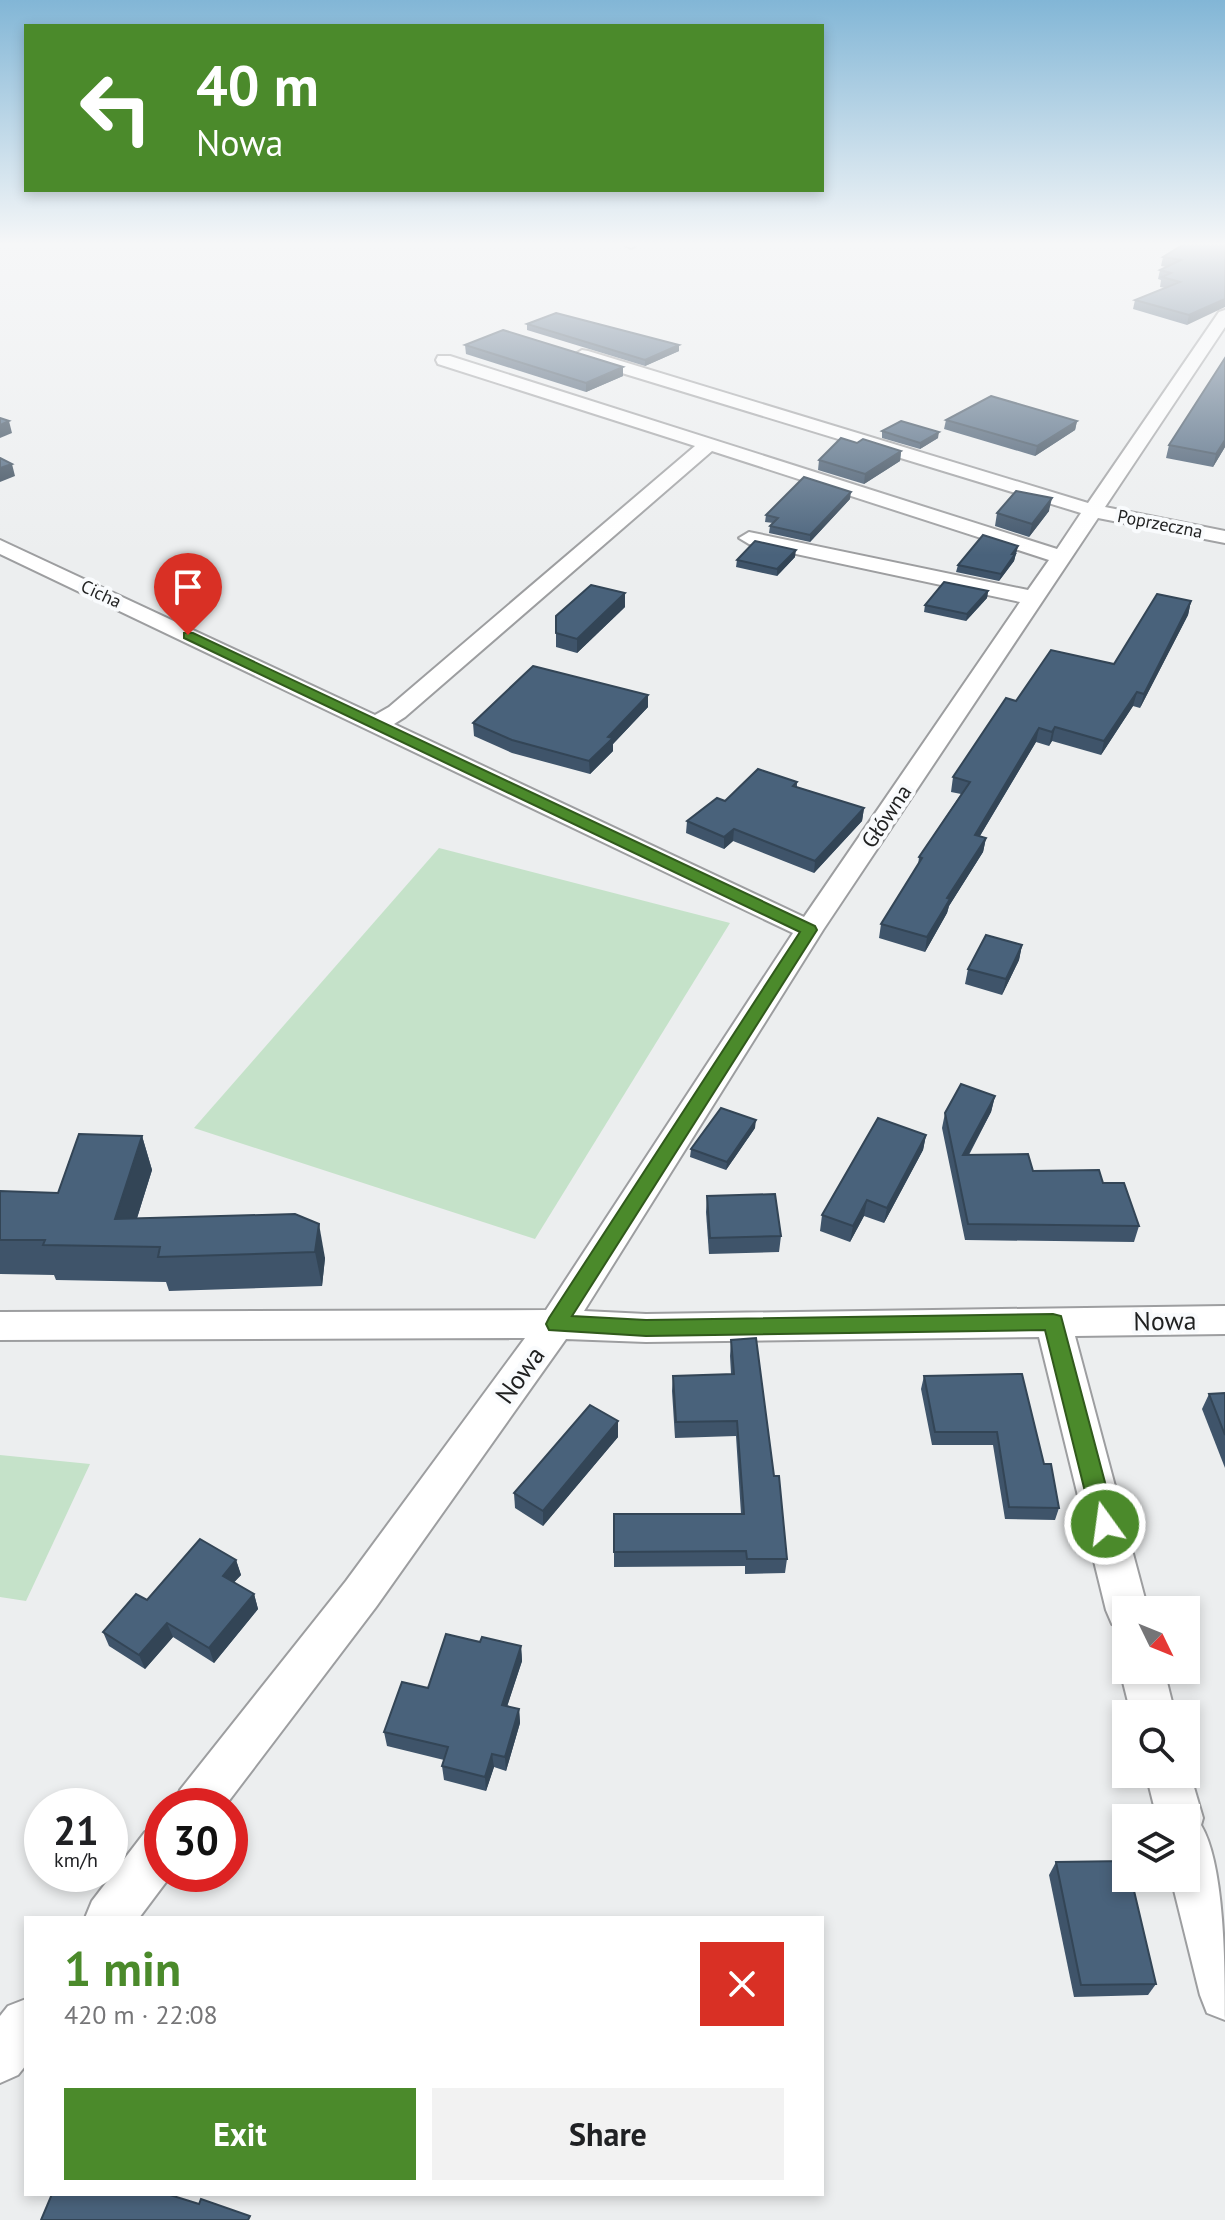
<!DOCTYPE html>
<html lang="en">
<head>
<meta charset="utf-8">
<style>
  :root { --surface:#fff; --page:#f2f2f2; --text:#202124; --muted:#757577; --accent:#4b8a2b }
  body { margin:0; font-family:"PT Sans",sans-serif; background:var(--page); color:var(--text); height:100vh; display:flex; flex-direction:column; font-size:30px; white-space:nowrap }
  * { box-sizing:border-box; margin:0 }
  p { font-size:26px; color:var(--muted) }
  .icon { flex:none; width:44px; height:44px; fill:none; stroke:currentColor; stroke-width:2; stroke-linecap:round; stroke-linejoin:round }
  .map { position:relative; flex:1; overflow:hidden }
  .panel { position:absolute; left:24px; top:1916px; width:800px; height:280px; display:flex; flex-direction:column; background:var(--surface); border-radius:0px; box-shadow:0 4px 12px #0003 }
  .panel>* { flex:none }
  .hud { position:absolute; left:24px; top:24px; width:800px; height:168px; border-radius:0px; box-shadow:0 4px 12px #0003; background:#4b8a2b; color:#fff; overflow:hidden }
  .needle { width:52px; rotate:133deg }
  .buttons { position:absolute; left:1112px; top:1596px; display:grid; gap:16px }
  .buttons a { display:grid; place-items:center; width:88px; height:88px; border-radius:0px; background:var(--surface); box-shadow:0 4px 12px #0003; font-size:40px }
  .speed { position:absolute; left:24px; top:1788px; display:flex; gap:16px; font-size:40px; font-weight:700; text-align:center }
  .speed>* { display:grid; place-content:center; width:104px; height:104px; border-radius:50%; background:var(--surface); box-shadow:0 4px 12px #0003; line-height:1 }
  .speed small { font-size:20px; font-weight:400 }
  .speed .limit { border:12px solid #d22; background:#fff; color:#111 }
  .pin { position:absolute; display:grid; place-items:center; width:68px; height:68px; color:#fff; margin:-82px -34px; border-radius:50% 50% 50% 0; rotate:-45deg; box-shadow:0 0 8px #0007 }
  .pin .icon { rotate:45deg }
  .me { position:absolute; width:88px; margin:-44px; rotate:346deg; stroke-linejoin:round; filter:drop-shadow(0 0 6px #0008) }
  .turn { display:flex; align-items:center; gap:28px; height:168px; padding:0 40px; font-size:36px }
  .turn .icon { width:104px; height:104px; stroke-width:2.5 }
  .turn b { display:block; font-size:56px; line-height:68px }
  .round { display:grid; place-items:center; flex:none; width:84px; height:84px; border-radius:0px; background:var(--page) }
  .head { display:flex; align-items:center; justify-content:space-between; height:136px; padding:0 40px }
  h1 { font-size:48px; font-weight:700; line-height:60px; color:var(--accent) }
  .primary-button { display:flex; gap:16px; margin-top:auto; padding:16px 40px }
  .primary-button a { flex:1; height:92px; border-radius:0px; background:var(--accent); color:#fff; font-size:32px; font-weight:700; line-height:92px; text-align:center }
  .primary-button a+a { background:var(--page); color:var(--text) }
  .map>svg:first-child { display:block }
</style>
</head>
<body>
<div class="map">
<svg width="1225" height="2220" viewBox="0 0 1225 2220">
  <rect width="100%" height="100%" fill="#eceeef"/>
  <g fill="#c5e2c9">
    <polygon points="439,848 730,923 535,1239 194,1128"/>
    <polygon points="0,1455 90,1464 26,1601 0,1597"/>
  </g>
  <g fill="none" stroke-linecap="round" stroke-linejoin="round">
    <defs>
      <polygon id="lane" points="623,244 633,244 635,246 631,248"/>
      <g id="street">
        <path d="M 1225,310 L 1225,327 L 1105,507 L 1225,531 L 1225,543 L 1098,518 L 823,930 L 584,1311 L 646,1314 L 1225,1306 L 1225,1334 L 1075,1336 L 1148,1610 L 1126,1610 L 1126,1629 L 1112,1624 L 1106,1610 L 1039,1337 L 646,1342 L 566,1339 L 376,1607 L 225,1806 L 173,1806 L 180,1790 L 346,1581 L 525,1338 L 0,1340 L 0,1312 L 546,1310 L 793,933 L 0,554 L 0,540 L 375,715 L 389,707 L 695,446 L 438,364 L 436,360 L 438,356 L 450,356 L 1057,549 L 1081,513 L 576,359 L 574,355 L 582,350 L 588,351 L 1088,503 L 1219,312 ZM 712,451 L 1049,560 L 1028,590 L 749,532 L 739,538 L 749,544 L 1020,602 L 804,917 L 394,724 L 405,717 Z"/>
        <polygon points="1126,1657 1126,1670 1164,1670 1175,1714 1131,1714 1120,1670"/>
        <path d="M 1186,1760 L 1203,1818 L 1201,1825 C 1225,1865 1225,1969 1225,2020 L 1207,2013 L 1200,1995 L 1171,1878 L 1186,1878 L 1186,1818 L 1157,1818 L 1146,1774 L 1186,1774 Z"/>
        <polygon points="162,1825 162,1874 172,1874 139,1918 85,1918 92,1901 145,1832"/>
        <polygon points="26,1999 26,2065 18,2075 0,2083 0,2016 8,2006"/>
      </g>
    </defs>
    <use href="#lane" stroke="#9d9ea0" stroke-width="4"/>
    <use href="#street" stroke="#9d9ea0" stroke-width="4"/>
    <use href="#lane" fill="#fff" fill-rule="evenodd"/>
    <use href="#street" fill="#fff" fill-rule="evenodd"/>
  </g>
  <g fill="#3f546a">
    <polygon points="1225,244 1187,325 1133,309 1135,300 1165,288 1160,287 1161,280 1158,279 1160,270 1166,267 1161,266 1163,257"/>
    <polygon points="527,324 679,345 679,351 645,366 527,330"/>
    <polygon points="465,345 623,367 623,376 586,392 466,354"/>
    <polygon points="1225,358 1225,447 1213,467 1166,458 1169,445"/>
    <polygon points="946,420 1077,421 1075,430 1035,456 944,429"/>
    <polygon points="882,431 938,438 920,449 882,438"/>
    <polygon points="857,443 901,451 900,461 864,484 818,470 819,460"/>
    <polygon points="850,499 810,542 769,533 770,526 773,523 765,522 766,515"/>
    <polygon points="1049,511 1029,537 995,526 997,513"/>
    <polygon points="1018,546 1014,561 999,581 956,572 958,565"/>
    <polygon points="795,557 777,576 736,567 737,560"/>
    <polygon points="988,591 987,598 966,621 924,612 925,605"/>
    <polygon points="1191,601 1188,615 1140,708 1133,706 1101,755 1052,741 1049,746 1036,742 980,836 986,838 983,852 949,906 947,913 925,952 879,938 881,924 918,866 919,857 961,794 951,792 953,777 1016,701 1114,664"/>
    <polygon points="625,607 577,653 556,647 556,616"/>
    <polygon points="648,695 648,707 613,744 613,751 590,774 512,753 474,736 473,723"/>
    <polygon points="797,782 797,787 864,808 862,821 814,873 733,841 724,849 686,833 687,821 725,801"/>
    <polygon points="1022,945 1019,960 1002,995 965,984 968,969"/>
    <polygon points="995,1096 991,1112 969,1155 1033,1171 1103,1183 1139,1226 1134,1242 965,1240 942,1128 945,1113"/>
    <polygon points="755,1128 726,1170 690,1157 691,1149"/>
    <polygon points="926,1135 923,1150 884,1223 864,1216 850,1242 820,1231 822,1215"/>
    <polygon points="142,1136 152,1170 137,1218 295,1214 325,1258 322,1286 169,1291 166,1282 56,1280 54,1275 0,1274 0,1191 58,1193"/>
    <polygon points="707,1196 781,1236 779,1252 709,1254 706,1212"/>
    <polygon points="731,1340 774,1476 787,1559 785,1573 745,1574 745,1566 614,1567 614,1514 741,1514 736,1436 675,1438 672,1391 673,1376 731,1374 730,1356"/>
    <polygon points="924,1376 1044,1464 1059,1508 1055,1520 1005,1519 993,1445 932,1445 921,1389"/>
    <polygon points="1225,1393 1225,1468 1202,1409 1209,1394"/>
    <polygon points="618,1421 618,1437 543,1526 515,1508 514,1493"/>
    <polygon points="236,1560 241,1575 234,1582 254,1594 258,1609 214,1663 173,1637 145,1669 109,1646 103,1632 147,1600"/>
    <polygon points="480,1642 521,1646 522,1661 507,1706 519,1709 520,1723 506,1771 494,1767 486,1791 444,1780 442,1766 444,1760 387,1746 384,1732 428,1688"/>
    <polygon points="1056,1862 1156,1984 1148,1995 1074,1997 1049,1875"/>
  </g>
  <g fill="#334556">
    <polygon points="1225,299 1225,307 1187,325 1189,315"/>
    <polygon points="679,345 679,351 645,366 645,360"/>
    <polygon points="623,367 623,376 586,392 586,383"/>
    <polygon points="9,421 12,433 0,438 0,425"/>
    <polygon points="1077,421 1075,430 1035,456 1037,446"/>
    <polygon points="939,432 938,438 920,449 920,443"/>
    <polygon points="1225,440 1225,447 1213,467 1216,454"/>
    <polygon points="901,451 900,461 864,484 865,474"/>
    <polygon points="12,464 15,476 0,482 0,468"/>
    <polygon points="851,492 850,499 810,542 810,535"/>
    <polygon points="1052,498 1049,511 1029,537 1032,524"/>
    <polygon points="1018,546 1014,561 999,581 1001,574"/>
    <polygon points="796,550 795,557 777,576 777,569"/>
    <polygon points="988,591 987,598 966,621 967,614"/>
    <polygon points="625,593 625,607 577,653 577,639"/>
    <polygon points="1191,601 1188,615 1140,708 1144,694"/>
    <polygon points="1137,692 1133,706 1101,755 1104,741"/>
    <polygon points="648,695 648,707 613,744 613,751 590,774 589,761 608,737"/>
    <polygon points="1055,727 1052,741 1049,746 1052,732"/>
    <polygon points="1039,728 1036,742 972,849 975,835"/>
    <polygon points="864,808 862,821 814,873 815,861"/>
    <polygon points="734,829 733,841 724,849 724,837"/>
    <polygon points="986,838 983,852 949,906 947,913 925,952 927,937 947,898"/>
    <polygon points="1022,945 1019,960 1002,995 1006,979"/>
    <polygon points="995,1096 991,1112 960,1170 963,1155"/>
    <polygon points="756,1120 755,1128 726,1170 727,1162"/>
    <polygon points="926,1135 923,1150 884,1223 887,1208"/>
    <polygon points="142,1136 152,1170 128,1247 115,1219"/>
    <polygon points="867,1200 864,1216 850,1242 853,1226"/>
    <polygon points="319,1224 325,1258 322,1286 315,1252"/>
    <polygon points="618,1421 618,1437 543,1526 543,1511"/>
    <polygon points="236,1560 241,1575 227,1590 223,1576"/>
    <polygon points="254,1594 258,1609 214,1663 209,1648"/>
    <polygon points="167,1623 173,1637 145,1669 139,1655"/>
    <polygon points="521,1646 522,1661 503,1719 502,1705"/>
    <polygon points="519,1709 520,1723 506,1771 505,1757"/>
    <polygon points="492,1754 494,1767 486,1791 485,1777"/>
  </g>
  <g fill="#49627b" stroke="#334556" stroke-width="2">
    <polygon points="1184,244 1225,244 1225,299 1189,315 1135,300 1180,282 1162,277 1171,273 1160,270 1181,260 1163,257"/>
    <polygon points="556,313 679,345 645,360 527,324"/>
    <polygon points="503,330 623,367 586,383 465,345"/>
    <polygon points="1225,358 1225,440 1216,454 1169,445"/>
    <polygon points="991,396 1077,421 1037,446 946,420"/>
    <polygon points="0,418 9,421 0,425"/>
    <polygon points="901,421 939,432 920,443 882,431"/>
    <polygon points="841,438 857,443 863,439 901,451 865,474 819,460"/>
    <polygon points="0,458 12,464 0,468"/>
    <polygon points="804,477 851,492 810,535 770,526 778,518 766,515"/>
    <polygon points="1016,491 1052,498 1032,524 997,513"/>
    <polygon points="983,535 1018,546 1012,554 1015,554 1001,574 958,565"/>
    <polygon points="755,541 796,550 777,569 737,560"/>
    <polygon points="944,582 988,591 967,614 925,605"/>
    <polygon points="591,585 625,593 577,639 556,633 556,616"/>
    <polygon points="1157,594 1191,601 1144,694 1137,692 1104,741 1055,727 1052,732 1039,728 975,835 986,838 947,898 950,899 927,937 881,924 922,858 919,857 970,782 953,777 1006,698 1016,701 1051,650 1114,664"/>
    <polygon points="533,666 648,695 608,737 613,738 589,761 512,740 473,723"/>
    <polygon points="758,769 797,782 793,786 864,808 815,861 734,829 724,837 687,821 717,798 725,801"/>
    <polygon points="986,935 1022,945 1006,979 968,969"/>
    <polygon points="961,1084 995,1096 963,1155 1028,1154 1033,1171 1099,1170 1103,1183 1124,1183 1139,1226 968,1224 945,1113"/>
    <polygon points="721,1108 756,1120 727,1162 691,1149"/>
    <polygon points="878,1118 926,1135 887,1208 867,1200 853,1226 822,1215"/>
    <polygon points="79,1134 142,1136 115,1219 295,1214 319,1224 315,1252 158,1257 160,1247 43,1245 45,1240 0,1240 0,1191 58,1193"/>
    <polygon points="775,1194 781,1236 710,1238 707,1196"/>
    <polygon points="756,1338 774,1476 779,1476 787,1559 747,1559 746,1551 614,1552 614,1514 744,1514 737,1421 676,1422 673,1376 734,1374 731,1340"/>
    <polygon points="1022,1374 1044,1464 1051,1464 1059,1508 1009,1507 997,1432 935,1432 924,1376"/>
    <polygon points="1225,1393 1225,1435 1209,1394"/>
    <polygon points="590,1405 618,1421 543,1511 514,1493"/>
    <polygon points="200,1539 236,1560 223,1576 254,1594 209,1648 167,1623 139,1655 103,1632 136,1594 147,1600"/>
    <polygon points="446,1634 480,1642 482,1637 521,1646 502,1705 519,1709 505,1757 492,1754 485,1777 442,1766 448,1747 384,1732 402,1682 428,1688"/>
    <polygon points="1126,1861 1126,1878 1131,1878 1156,1984 1081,1985 1056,1862"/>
    <polygon points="52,2194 167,2194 199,2204 201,2199 250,2216 248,2220 41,2220"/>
  </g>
  <linearGradient id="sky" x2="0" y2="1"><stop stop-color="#82b6d6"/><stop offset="0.44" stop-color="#f6f7f8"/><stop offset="1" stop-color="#f6f7f8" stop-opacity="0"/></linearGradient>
  <rect width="1225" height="555" fill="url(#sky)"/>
  <polygon fill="#4b8a2b" stroke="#315a1c" stroke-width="2" points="184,633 193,633 815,926 817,930 572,1316 646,1320 1053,1314 1061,1316 1116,1524 1113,1531 1105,1534 1097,1531 1093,1524 1045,1330 646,1336 549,1330 546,1324 549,1318 800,932 184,638"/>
  <g text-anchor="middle" stroke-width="8" stroke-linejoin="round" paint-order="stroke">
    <g font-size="18" fill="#1f2020" stroke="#f9fbfd">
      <text transform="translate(1160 524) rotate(11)" y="6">Poprzeczna</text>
      <text transform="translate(101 594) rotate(25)" y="6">Cicha</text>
    </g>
    <g font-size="22" fill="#1f2020" stroke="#f9fbfd">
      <text transform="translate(886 816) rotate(-56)" y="8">Główna</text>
    </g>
    <g font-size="26" fill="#1f2020" stroke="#f9fbfd">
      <text transform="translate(1165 1321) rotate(-1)" y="9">Nowa</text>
      <text transform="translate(520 1375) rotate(-54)" y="9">Nowa</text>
    </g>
  </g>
</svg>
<div class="buttons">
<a><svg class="needle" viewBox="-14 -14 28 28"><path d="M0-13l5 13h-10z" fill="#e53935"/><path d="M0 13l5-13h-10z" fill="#757577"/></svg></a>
<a><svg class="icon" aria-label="search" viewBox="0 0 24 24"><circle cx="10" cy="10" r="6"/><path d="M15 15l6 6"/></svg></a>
<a><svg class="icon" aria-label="layers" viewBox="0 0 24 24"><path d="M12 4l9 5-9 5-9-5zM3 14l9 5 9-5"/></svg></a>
</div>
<div class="speed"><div>21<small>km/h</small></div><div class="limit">30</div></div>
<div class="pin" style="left:188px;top:635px;background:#d93025"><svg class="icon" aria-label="arrive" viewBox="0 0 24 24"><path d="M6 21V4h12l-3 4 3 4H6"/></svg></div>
<svg class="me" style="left:1105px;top:1524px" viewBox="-20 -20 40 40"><circle r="17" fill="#4b8a2b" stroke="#fff" stroke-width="3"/><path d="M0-11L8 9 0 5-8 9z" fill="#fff"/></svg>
<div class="hud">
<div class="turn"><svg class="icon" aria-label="left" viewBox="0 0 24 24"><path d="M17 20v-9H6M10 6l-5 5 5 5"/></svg><div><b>40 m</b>Nowa</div></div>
</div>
<section class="panel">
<div class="head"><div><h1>1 min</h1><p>420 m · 22:08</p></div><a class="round" style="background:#d93025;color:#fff"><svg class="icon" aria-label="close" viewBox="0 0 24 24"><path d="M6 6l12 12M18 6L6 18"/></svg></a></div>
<div class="primary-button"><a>Exit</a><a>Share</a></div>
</section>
</div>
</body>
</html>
